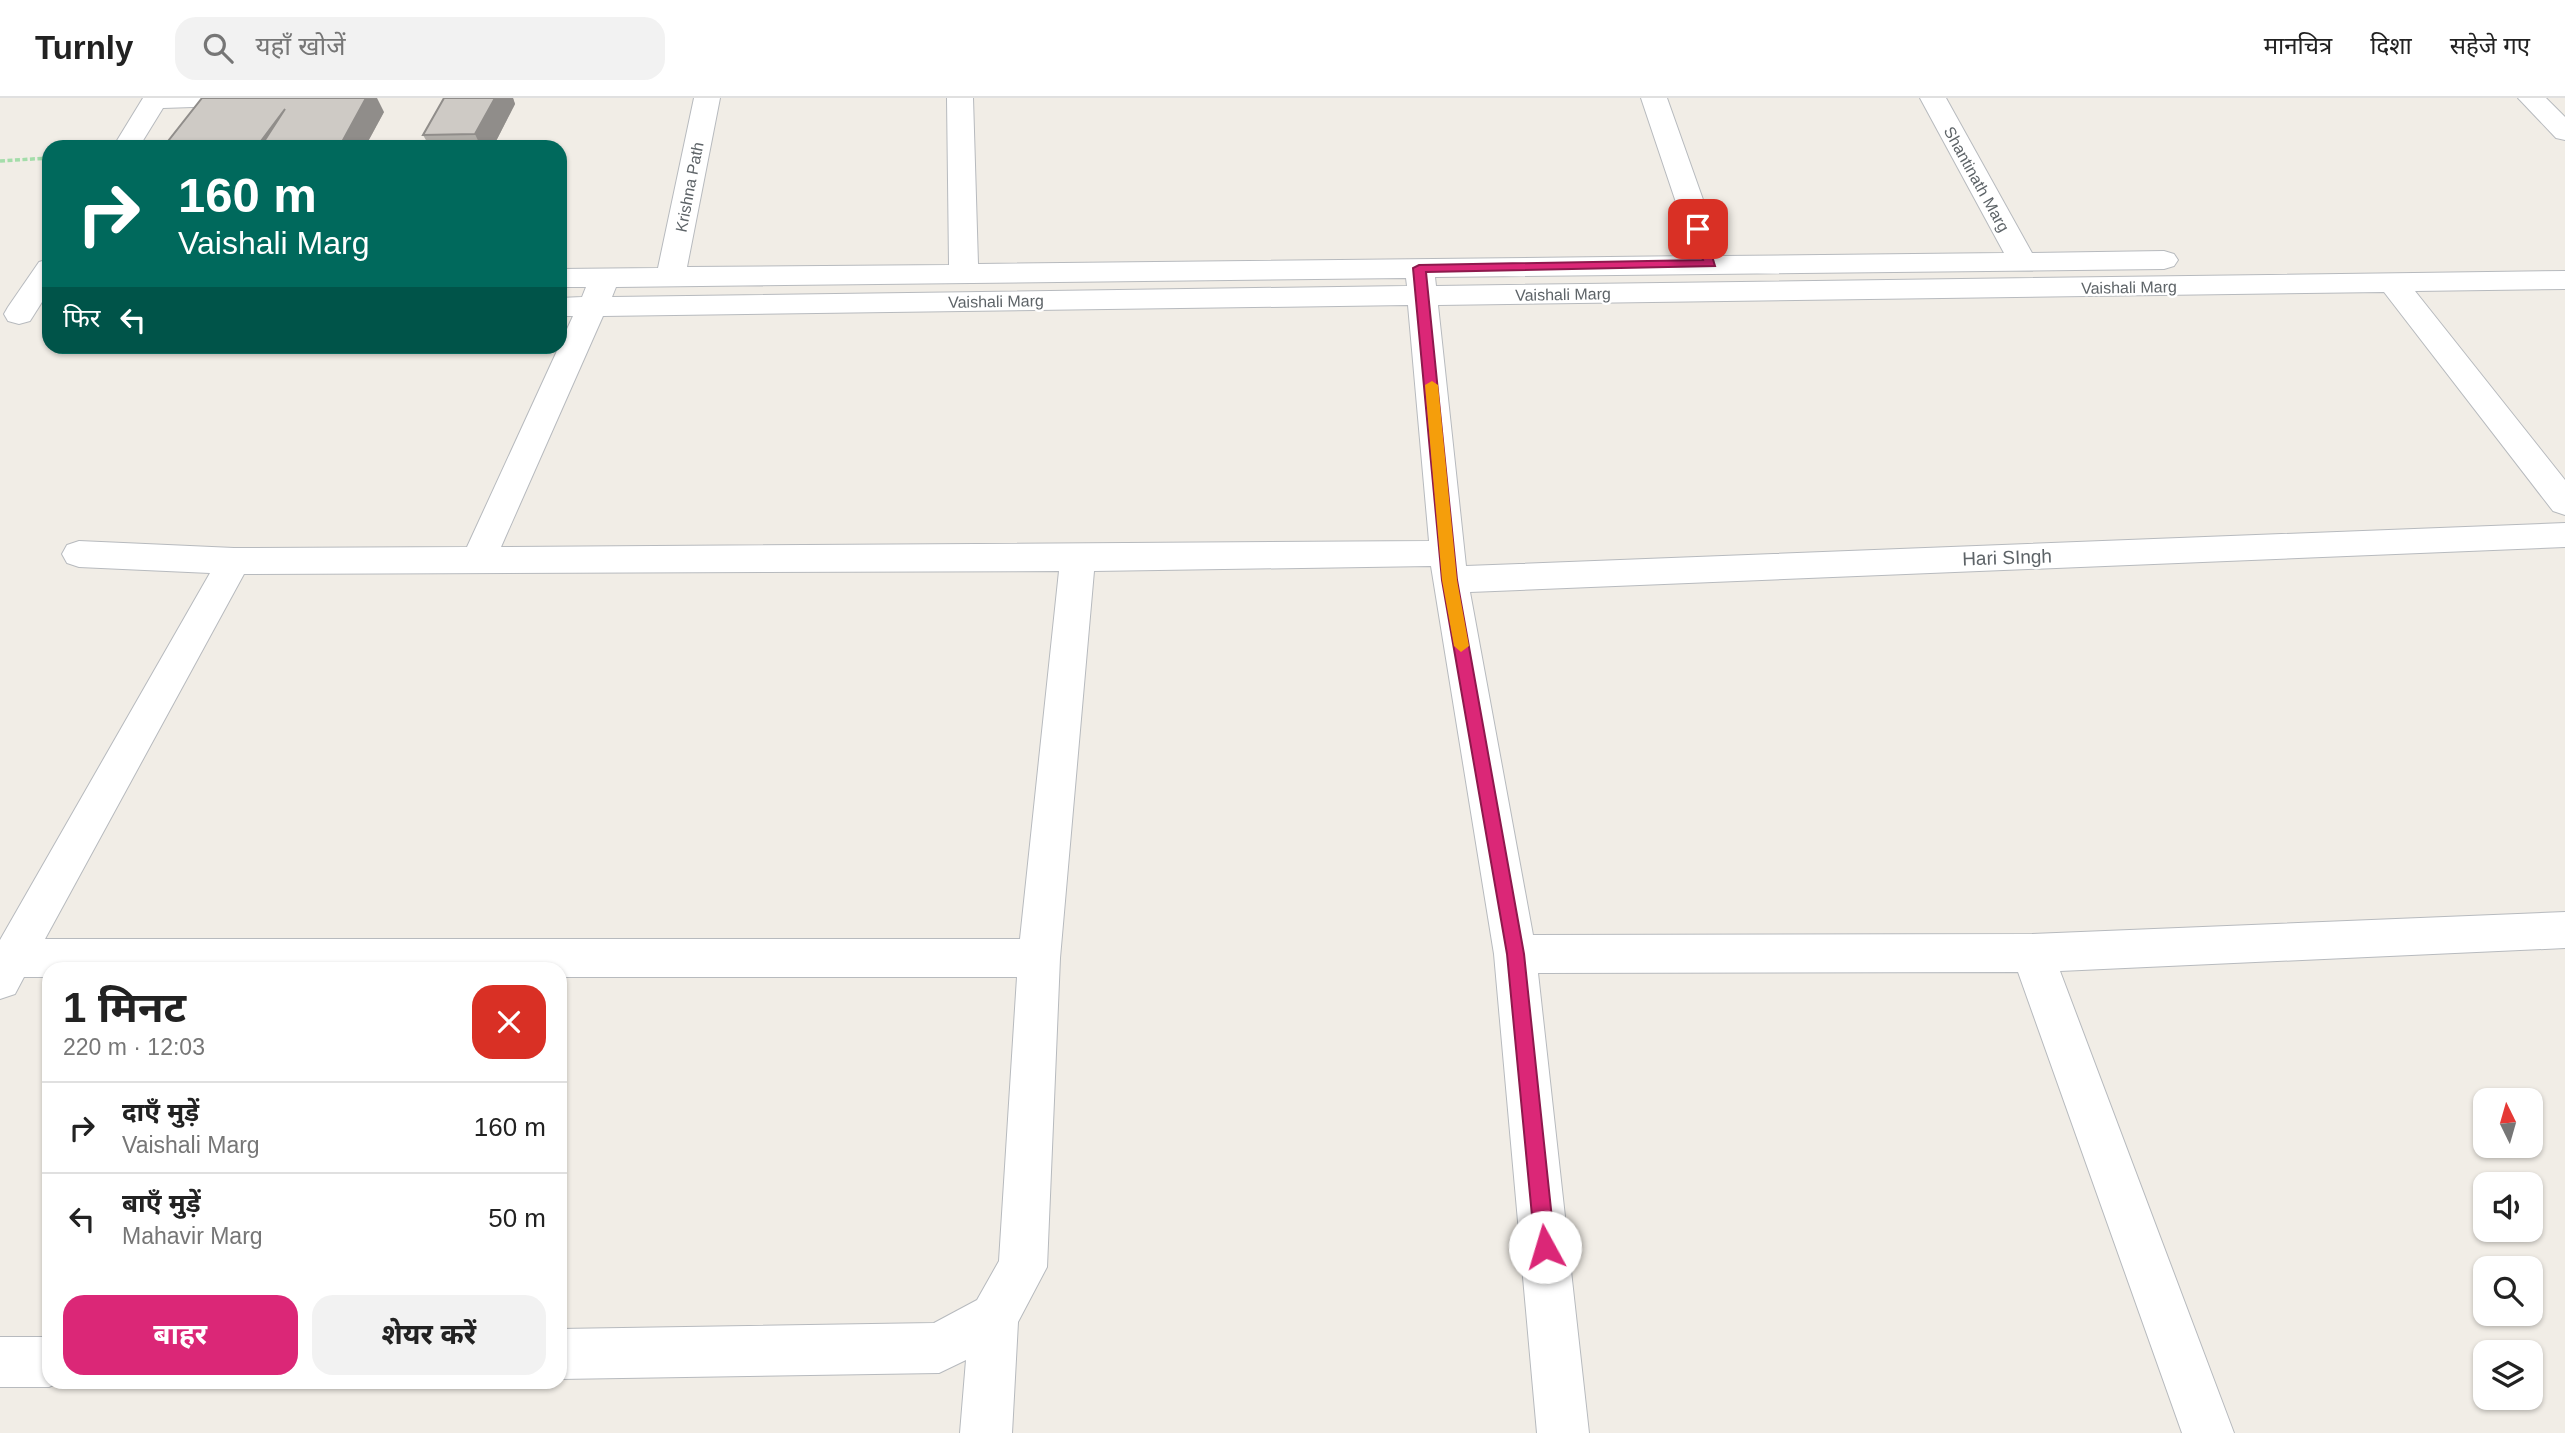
<!DOCTYPE html>
<html lang="hi">
<head>
<meta charset="utf-8">
<style>
  :root { --surface:#fff; --page:#f2f2f2; --text:#222; --muted:#767676; --line:#e0e0e0; --accent:#db2777 }
  body { margin:0; font-family:Helvetica,"Noto Sans Devanagari",sans-serif; background:var(--page); color:var(--text); height:100vh; display:flex; flex-direction:column; font-size:26px; white-space:nowrap }
  * { box-sizing:border-box; margin:0 }
  p { font-size:23px; color:var(--muted) }
  .icon { flex:none; width:38px; height:38px; fill:none; stroke:currentColor; stroke-width:2; stroke-linecap:round; stroke-linejoin:round }
  .map { position:relative; flex:1; overflow:hidden }
  .sheet { position:absolute; left:42px; top:864px; width:525px; height:427px; display:flex; flex-direction:column; background:var(--surface); border-radius:21px; box-shadow:0 2px 5px #0004 }
  .sheet>* { flex:none }
  .hud { position:absolute; left:42px; top:42px; width:525px; height:214px; border-radius:21px; box-shadow:0 2px 5px #0004; background:#00695c; color:#fff; overflow:hidden }
  .needle { width:46px; rotate:355deg }
  .controls { position:absolute; left:2473px; top:990px; display:grid; gap:14px }
  .controls a { display:grid; place-items:center; width:70px; height:70px; border-radius:14px; background:var(--surface); box-shadow:0 2px 5px #0004; font-size:35px }
  .pin { position:absolute; display:grid; place-items:center; width:60px; height:60px; color:#fff; margin:-30px; border-radius:14px; box-shadow:0 4px 10px #0006 }
  .me { position:absolute; width:77px; margin:-38px; rotate:354deg; stroke-linejoin:round; filter:drop-shadow(0 0 5px #0008) }
  .turn { display:flex; align-items:center; gap:24px; height:147px; padding:0 21px; font-size:32px }
  .turn .icon { width:91px; height:91px; stroke-width:2.5 }
  .turn b { display:block; font-size:49px; line-height:60px }
  .then { display:flex; align-items:center; height:66px; padding:0 21px; background:#0003; gap:14px; font-size:26px }
  .round { display:grid; place-items:center; flex:none; width:74px; height:74px; border-radius:21px; background:var(--page) }
  .headline { display:flex; align-items:center; justify-content:space-between; height:119px; padding:0 21px }
  h1 { font-size:42px; font-weight:700; line-height:52px }
  .action { display:flex; gap:14px; margin-top:auto; padding:14px 21px }
  .action a { flex:1; height:80px; border-radius:21px; background:var(--accent); color:#fff; font-size:28px; font-weight:700; line-height:80px; text-align:center }
  .action a+a { background:var(--page); color:var(--text) }
  ul { padding:0; list-style:none }
  li { display:flex; align-items:center; gap:21px; height:91px; padding:0 21px; border-top:2px solid var(--line) }
  li div { flex:1 }
  li b { display:block; font-size:26px }
  li em { font-style:normal }
  header { display:flex; align-items:center; gap:42px; box-sizing:border-box; height:98px; padding:0 35px; background:var(--surface); border-bottom:2px solid var(--line) }
  header strong { font-size:33px }
  nav { display:flex; gap:38px; margin-inline-start:auto; font-size:24px }
  .search { width:490px; height:63px; background:var(--page); display:flex; align-items:center; gap:18px; box-sizing:border-box; padding:0 24px; border-radius:21px; color:var(--muted); font-size:26px }
  .map>svg:first-child { display:block }
</style>
</head>
<body>
<header>
<strong>Turnly</strong>
<div class="search"><svg class="icon" aria-label="search" viewBox="0 0 24 24"><circle cx="10" cy="10" r="6"/><path d="M15 15l6 6"/></svg>यहाँ खोजें</div>
<nav><a>मानचित्र</a><a>दिशा</a><a>सहेजे गए</a></nav>
</header>
<div class="map">
<svg width="2565" height="1335" viewBox="0 0 2565 1335">
  <rect width="100%" height="100%" fill="#f1ede6"/>
  <g fill="none" stroke-linecap="round" stroke-linejoin="round">
    <defs>
      <g id="minor">
        <polygon points="143,0 236,0 232,5 223,8 163,10 139,49 113,49"/>
        <path d="M 694,0 L 720,0 L 687,169 L 949,167 L 947,0 L 973,0 L 978,166 L 1694,158 L 1641,0 L 1667,0 L 1723,158 L 2004,155 L 1920,0 L 1946,0 L 2032,155 L 2164,153 L 2174,156 L 2178,162 L 2174,168 L 2164,171 L 1435,179 L 1436,188 L 2565,173 L 2565,191 L 2415,193 L 2565,382 L 2565,417 L 2553,413 L 2384,194 L 1438,207 L 1466,468 L 2565,425 L 2565,449 L 1470,494 L 1533,837 L 2032,836 L 2565,814 L 2565,850 L 2060,873 L 2234,1335 L 2182,1335 L 2018,874 L 1538,875 L 1589,1335 L 1537,1335 L 1494,856 L 1431,468 L 1094,473 L 1060,860 L 1047,1169 L 1018,1224 L 1012,1335 L 960,1335 L 966,1262 L 939,1275 L 560,1281 L 560,1231 L 934,1225 L 977,1202 L 999,1163 L 1017,879 L 560,879 L 560,872 L 49,872 L 49,879 L 24,879 L 15,896 L 0,901 L 0,842 L 210,475 L 79,469 L 67,465 L 62,456 L 67,447 L 79,443 L 234,450 L 467,449 L 573,218 L 560,218 L 560,200 L 582,199 L 586,189 L 560,189 L 560,171 L 658,170 ZM 1406,180 L 1407,188 L 612,199 L 616,189 ZM 1408,207 L 1429,443 L 501,449 L 603,218 ZM 1059,473 L 1020,841 L 45,841 L 244,476 Z"/>
        <polygon points="2518,0 2546,0 2565,19 2565,42 2556,40"/>
        <polygon points="49,161 49,193 30,223 19,226 8,223 4,216 8,209 39,164"/>
        <polygon points="0,1239 49,1239 49,1284 60,1284 49,1289 0,1289"/>
      </g>
    </defs>
    <use href="#minor" stroke="#b7babe" stroke-width="2"/>
    <polyline stroke="#a4ddaa" stroke-width="3.5" stroke-dasharray="5 2.5" stroke-linecap="butt" points="0,63 49,60"/>
    <use href="#minor" fill="#fff" fill-rule="evenodd"/>
  </g>
  <g fill="#b1aea9">
    <polygon points="444,0 513,0 515,6 493,49 430,49 423,37"/>
    <polygon points="384,14 365,49 166,49 165,47"/>
  </g>
  <g fill="#908d8a">
    <polygon points="366,0 377,0 384,14 365,49 345,49 342,44"/>
    <polygon points="495,0 513,0 515,6 493,49 481,49 475,36"/>
    <polygon points="285,11 299,35 259,49 258,47"/>
    <polygon points="318,43 322,49 315,49"/>
  </g>
  <g fill="#cecac5" stroke="#908d8a" stroke-width="2">
    <polygon points="202,0 366,0 342,44 318,43 315,49 235,49 261,48 285,11 258,47 165,47"/>
    <polygon points="444,0 495,0 475,36 423,37"/>
  </g>
  <polygon fill="#db2777" stroke="#8e194d" stroke-width="2" points="1698,127 1704,131 1715,168 1426,174 1457,482 1524,856 1555,1149 1552,1156 1545,1159 1538,1156 1535,1149 1507,856 1442,482 1413,170 1419,167 1703,162 1693,131"/>
  <polygon fill="#f59e0b" points="1432,283 1438,287 1457,482 1469,548 1461,554 1454,548 1442,482 1425,287"/>
  <g text-anchor="middle" stroke-width="5" stroke-linejoin="round" paint-order="stroke">
    <g font-size="16" fill="#5e6468" stroke="#fff">
      <text transform="translate(1977 81) rotate(61)" y="6">Shantinath Marg</text>
      <text transform="translate(689 89) rotate(-79)" y="6">Krishna Path</text>
      <text transform="translate(2129 189) rotate(-1)" y="6">Vaishali Marg</text>
      <text transform="translate(1563 196) rotate(-1)" y="6">Vaishali Marg</text>
      <text transform="translate(996 203) rotate(-1)" y="6">Vaishali Marg</text>
    </g>
    <g font-size="19" fill="#5e6468" stroke="#fff">
      <text transform="translate(2007 459) rotate(-2)" y="7">Hari SIngh</text>
    </g>
  </g>
</svg>
<div class="controls">
<a><svg class="needle" viewBox="-14 -14 28 28"><path d="M0-13l5 13h-10z" fill="#e53935"/><path d="M0 13l5-13h-10z" fill="#767676"/></svg></a>
<a><svg class="icon" aria-label="sound" viewBox="0 0 24 24"><path d="M4 9h4l5-4v14l-5-4H4zM17 9q2 3 0 6"/></svg></a>
<a><svg class="icon" aria-label="search" viewBox="0 0 24 24"><circle cx="10" cy="10" r="6"/><path d="M15 15l6 6"/></svg></a>
<a><svg class="icon" aria-label="layers" viewBox="0 0 24 24"><path d="M12 4l9 5-9 5-9-5zM3 14l9 5 9-5"/></svg></a>
</div>
<div class="pin" style="left:1698px;top:131px;background:#d93025"><svg class="icon" aria-label="arrive" viewBox="0 0 24 24"><path d="M6 21V4h12l-3 4 3 4H6"/></svg></div>
<svg class="me" style="left:1545px;top:1149px" viewBox="-20 -20 40 40"><circle r="19" fill="#fff"/><path d="M0-13L10 11 0 6-10 11z" fill="#db2777"/></svg>
<div class="hud">
<div class="turn"><svg class="icon" aria-label="right" viewBox="0 0 24 24"><path d="M7 20v-9h11M14 6l5 5-5 5"/></svg><div><b>160 m</b>Vaishali Marg</div></div>
<div class="then">फिर<svg class="icon" aria-label="left" viewBox="0 0 24 24"><path d="M17 20v-9H6M10 6l-5 5 5 5"/></svg></div>
</div>
<section class="sheet">
<div class="headline"><div><h1>1 मिनट</h1><p>220 m · 12:03</p></div><a class="round" style="background:#d93025;color:#fff"><svg class="icon" aria-label="close" viewBox="0 0 24 24"><path d="M6 6l12 12M18 6L6 18"/></svg></a></div>
<ul>
<li><svg class="icon" aria-label="right" viewBox="0 0 24 24"><path d="M7 20v-9h11M14 6l5 5-5 5"/></svg><div><b>दाएँ मुड़ें</b><p>Vaishali Marg</p></div><em>160 m</em></li>
<li><svg class="icon" aria-label="left" viewBox="0 0 24 24"><path d="M17 20v-9H6M10 6l-5 5 5 5"/></svg><div><b>बाएँ मुड़ें</b><p>Mahavir Marg</p></div><em>50 m</em></li>
</ul>
<div class="action"><a>बाहर</a><a>शेयर करें</a></div>
</section>
</div>
</body>
</html>
